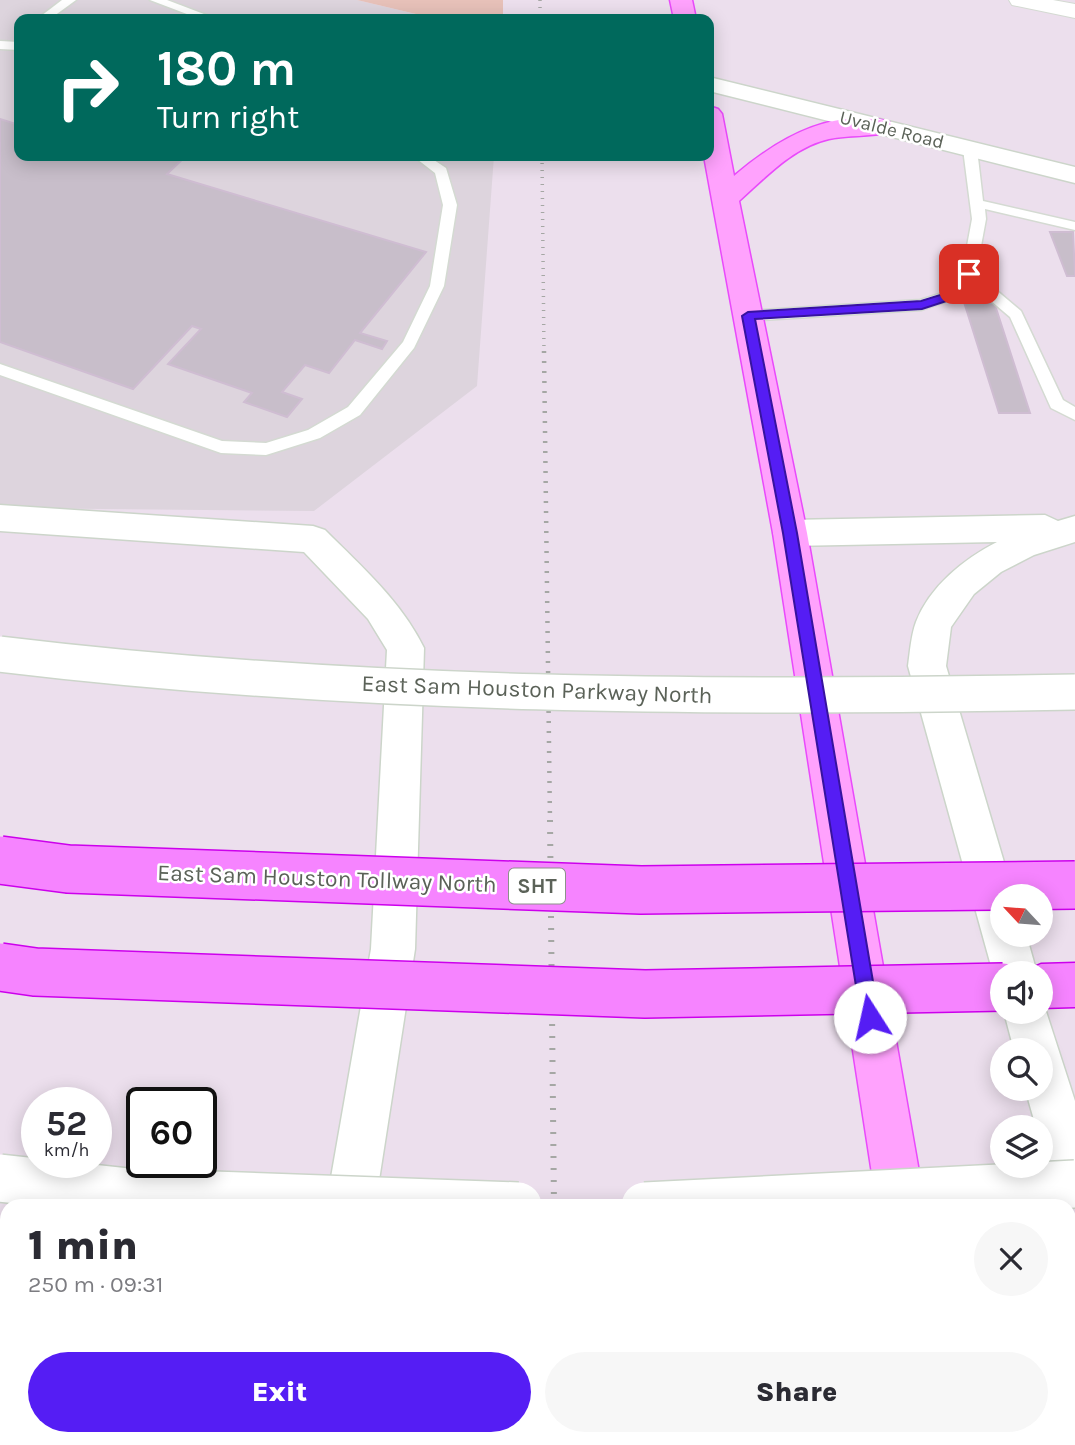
<!DOCTYPE html>
<html lang="en">
<head>
<meta charset="utf-8">
<style>
  :root { --surface:#fff; --page:#f7f7f7; --text:#2b2b33; --muted:#7c7c81; --accent:#551df4 }
  body { margin:0; font-family:Karla,sans-serif; background:var(--page); color:var(--text); height:100vh; display:flex; flex-direction:column; font-size:26px; white-space:nowrap }
  * { box-sizing:border-box; margin:0 }
  p { font-size:23px; color:var(--muted) }
  .icon { flex:none; width:38px; height:38px; fill:none; stroke:currentColor; stroke-width:2; stroke-linecap:round; stroke-linejoin:round }
  .map { position:relative; flex:1; overflow:hidden }
  .side { position:absolute; left:0px; top:1199px; width:1076px; height:247px; display:flex; flex-direction:column; background:var(--surface); border-radius:21px 21px 0 0; box-shadow:0 4px 18px #0003 }
  .side>* { flex:none }
  .banner { position:absolute; left:14px; top:14px; width:700px; height:147px; border-radius:14px; box-shadow:0 4px 18px #0003; background:#00695c; color:#fff; overflow:hidden }
  .needle { width:46px; rotate:296deg }
  .buttons { position:absolute; left:990px; top:884px; display:grid; gap:14px }
  .buttons a { display:grid; place-items:center; width:63px; height:63px; border-radius:50%; background:var(--surface); box-shadow:0 4px 18px #0003; font-size:35px }
  .speed { position:absolute; left:21px; top:1087px; display:flex; gap:14px; font-size:35px; font-weight:700; text-align:center }
  .speed>* { display:grid; place-content:center; width:91px; height:91px; border-radius:50%; background:var(--surface); box-shadow:0 4px 18px #0003; line-height:1 }
  .speed small { font-size:18px; font-weight:400 }
  .speed .limit { border:4px solid #111; border-radius:10px; background:#fff; color:#111 }
  .pin { position:absolute; display:grid; place-items:center; width:60px; height:60px; color:#fff; margin:-30px; border-radius:14px; box-shadow:0 4px 10px #0006 }
  .me { position:absolute; width:77px; margin:-38px; rotate:350deg; stroke-linejoin:round; filter:drop-shadow(0 0 5px #0008) }
  .turn { display:flex; align-items:center; gap:24px; height:147px; padding:0 28px; font-size:32px }
  .turn .icon { width:91px; height:91px; stroke-width:2.5 }
  .turn b { display:block; font-size:49px; line-height:60px }
  .round { display:grid; place-items:center; flex:none; width:74px; height:74px; border-radius:37px; background:var(--page) }
  .summary { display:flex; align-items:center; justify-content:space-between; height:119px; padding:0 28px }
  h1 { font-size:42px; font-weight:800; line-height:52px }
  .button { display:flex; gap:14px; margin-top:auto; padding:14px 28px }
  .button a { flex:1; height:80px; border-radius:42px; background:var(--accent); color:#fff; font-size:28px; font-weight:800; line-height:80px; text-align:center }
  .button a+a { background:var(--page); color:var(--text) }
  .map>svg:first-child { display:block }
</style>
</head>
<body>
<div class="map">
<svg width="1075" height="1445" viewBox="0 0 1075 1445">
  <rect width="100%" height="100%" fill="#ecdfed"/>
  <polygon fill="#ddd4dd" points="0,0 357,0 437,19 19,19 19,156 494,156 477,386 314,511 0,508"/>
  <polygon fill="#e7c1b9" points="357,0 503,0 503,19 437,19"/>
  <g fill="#c8beca" stroke="#cfbdd2" stroke-width="2">
    <polygon points="0,119 19,125 19,156 186,156 167,174 426,252 360,333 387,341 382,349 355,340 329,373 305,365 282,392 302,399 287,417 244,402 252,393 168,364 201,329 192,326 133,389 0,342"/>
    <polygon points="1050,232 1073,232 1075,276 1067,276"/>
    <polygon points="964,302 994,302 1030,413 999,413"/>
  </g>
  <g fill="none" stroke-linecap="round" stroke-linejoin="round">
    <defs>
      <g id="lane">
        <polygon points="62,0 76,0 50,19 37,19"/>
        <polygon points="150,0 167,0 217,19 200,19"/>
        <polygon points="0,41 19,42 19,50 0,49"/>
        <polygon points="970,145 977,149 983,201 1075,222 1075,230 985,209 986,219 976,273 1021,311 1063,400 1075,407 1075,420 1051,408 1010,317 970,283 959,297 921,310 748,321 741,316 748,311 920,300 949,291 962,273 972,219 963,149"/>
        <polygon points="413,156 428,156 446,168 457,205 444,286 414,348 360,415 320,438 266,455 221,453 0,375 0,364 222,441 266,443 308,430 348,407 403,342 430,286 443,205 435,173"/>
      </g>
      <polygon id="street" points="1009,0 1053,0 1075,4 1075,18 1012,5"/>
      <g id="secondary">
        <polygon points="709,77 1075,167 1075,183 709,91"/>
        <path d="M 0,505 L 313,526 L 325,530 C 362,567 401,601 424,648 L 415,949 L 375,1206 L 326,1206 L 371,949 L 387,650 L 368,619 L 304,552 L 0,531 Z"/>
        <path d="M 1045,515 L 1058,521 L 1075,516 L 1075,542 L 1034,555 L 1001,572 L 974,594 L 951,627 L 946,666 L 1014,896 L 1003,896 L 1003,934 L 1026,934 L 1037,973 L 1003,973 L 1003,989 L 999,988 L 993,973 L 908,666 C 910,652 911,635 916,622 C 930,586 964,559 997,542 L 790,546 L 778,542 L 773,533 L 778,524 L 790,520 Z"/>
        <polygon points="1041,996 1075,1101 1075,1206 1058,1199 1041,1148 1041,1127 1036,1127 1025,1088 1041,1088 1041,1050 1014,1050 1004,1012 1041,1012"/>
        <polygon points="1069,1402 1075,1402 1075,1445 1049,1445 1046,1438 1069,1438"/>
        <polygon points="11,1438 92,1438 89,1445 8,1445"/>
      </g>
      <g id="primary">
        <polygon points="670,0 692,0 696,19 674,19"/>
        <path d="M 709,106 L 718,109 L 722,114 L 734,176 C 776,140 831,107 889,122 L 893,127 L 889,132 C 870,137 849,135 829,139 C 793,147 766,177 739,201 L 807,533 L 925,1206 L 877,1206 L 773,533 L 704,156 L 709,156 Z"/>
        <polygon points="912,1438 966,1438 967,1445 913,1445"/>
      </g>
      <polygon id="highway" points="1075,963 1075,1007 1041,1008 1041,973 1024,973 1025,971 1041,964"/>
    </defs>
    <use href="#lane" stroke="#d4dad2" stroke-width="3"/>
    <use href="#street" stroke="#d4dad2" stroke-width="2"/>
    <use href="#secondary" stroke="#ccd5ca" stroke-width="3"/>
    <use href="#primary" stroke="#e94afb" stroke-width="3"/>
    <use href="#highway" stroke="#cc00ec" stroke-width="3"/>
    <use href="#lane" fill="#fff" fill-rule="evenodd"/>
    <use href="#street" fill="#fff" fill-rule="evenodd"/>
    <use href="#secondary" fill="#fff" fill-rule="evenodd"/>
    <use href="#primary" fill="#ffa2fd" fill-rule="evenodd"/>
    <use href="#highway" fill="#f684ff" fill-rule="evenodd"/>
    <g stroke="#a5a7a4" stroke-width="3.5" stroke-dasharray="1 6" stroke-linecap="butt">
      <polyline points="540,0 540,19"/>
      <polyline points="542,156 544,353"/>
    </g>
    <polyline stroke="#a5a7a4" stroke-width="4.5" stroke-dasharray="2 8" stroke-linecap="butt" points="544,351 550,822"/>
    <g stroke="#a5a7a4" stroke-width="6" stroke-dasharray="2 10" stroke-linecap="butt">
      <polyline points="550,820 554,1206"/>
      <polyline points="557,1438 557,1445"/>
    </g>
    <defs>
      <path id="secondary-bridge-far1" d="M 0,654 C 356,697 717,699 1075,692"/>
      <g id="secondary-bridge">
        <polyline points="0,1178 129,1192 518,1206"/>
        <polyline points="645,1206 1075,1184"/>
      </g>
      <g id="highway-bridge">
        <polyline points="0,860 68,869 641,890 1075,885"/>
        <polyline points="0,967 35,972 645,994 1003,987"/>
      </g>
    </defs>
    <use href="#secondary-bridge-far1" stroke="#ccd5ca" stroke-width="38" stroke-linecap="butt"/>
    <use href="#secondary-bridge" stroke="#ccd5ca" stroke-width="50" stroke-linecap="butt"/>
    <use href="#highway-bridge" stroke="#cc00ec" stroke-width="50" stroke-linecap="butt"/>
    <use href="#secondary-bridge-far1" stroke="#fff" stroke-width="35"/>
    <use href="#secondary-bridge" stroke="#fff" stroke-width="47"/>
    <use href="#highway-bridge" stroke="#f684ff" stroke-width="47"/>
  </g>
  <polygon fill="#551df4" stroke="#37139f" stroke-width="2" points="969,270 975,274 959,297 922,309 755,319 797,533 879,1017 876,1024 870,1027 863,1024 861,1017 783,533 742,316 748,312 921,301 950,292 965,271"/>
  <g text-anchor="middle" stroke-width="5" stroke-linejoin="round" paint-order="stroke">
    <g font-size="19" fill="#5b6258" stroke="#fff">
      <text transform="translate(892 129) rotate(14)" y="7">Uvalde Road</text>
    </g>
    <rect fill="#fff" stroke="#8c918a" stroke-width="2" x="509" y="868.5" width="56" height="35" rx="5"/>
    <g font-size="21" font-weight="bold" fill="#5b6258">
      <text x="537" y="893">SHT</text>
    </g>
    <g font-size="23" fill="#5b6258" stroke="#fff">
      <text transform="translate(537 689) rotate(2)" y="8">East Sam Houston Parkway North</text>
      <text transform="translate(327 878) rotate(2)" y="8">East Sam Houston Tollway North</text>
    </g>
  </g>
</svg>
<div class="buttons">
<a><svg class="needle" viewBox="-14 -14 28 28"><path d="M0-13l5 13h-10z" fill="#e53935"/><path d="M0 13l5-13h-10z" fill="#7c7c81"/></svg></a>
<a><svg class="icon" aria-label="sound" viewBox="0 0 24 24"><path d="M4 9h4l5-4v14l-5-4H4zM17 9q2 3 0 6"/></svg></a>
<a><svg class="icon" aria-label="search" viewBox="0 0 24 24"><circle cx="10" cy="10" r="6"/><path d="M15 15l6 6"/></svg></a>
<a><svg class="icon" aria-label="layers" viewBox="0 0 24 24"><path d="M12 4l9 5-9 5-9-5zM3 14l9 5 9-5"/></svg></a>
</div>
<div class="speed"><div>52<small>km/h</small></div><div class="limit">60</div></div>
<div class="pin" style="left:969px;top:274px;background:#d93025"><svg class="icon" aria-label="arrive" viewBox="0 0 24 24"><path d="M6 21V4h12l-3 4 3 4H6"/></svg></div>
<svg class="me" style="left:870px;top:1017px" viewBox="-20 -20 40 40"><circle r="19" fill="#fff"/><path d="M0-13L10 11 0 6-10 11z" fill="#551df4"/></svg>
<div class="banner">
<div class="turn"><svg class="icon" aria-label="right" viewBox="0 0 24 24"><path d="M7 20v-9h11M14 6l5 5-5 5"/></svg><div><b>180 m</b>Turn right</div></div>
</div>
<section class="side">
<div class="summary"><div><h1>1 min</h1><p>250 m · 09:31</p></div><a class="round"><svg class="icon" aria-label="close" viewBox="0 0 24 24"><path d="M6 6l12 12M18 6L6 18"/></svg></a></div>
<div class="button"><a>Exit</a><a>Share</a></div>
</section>
</div>
</body>
</html>
